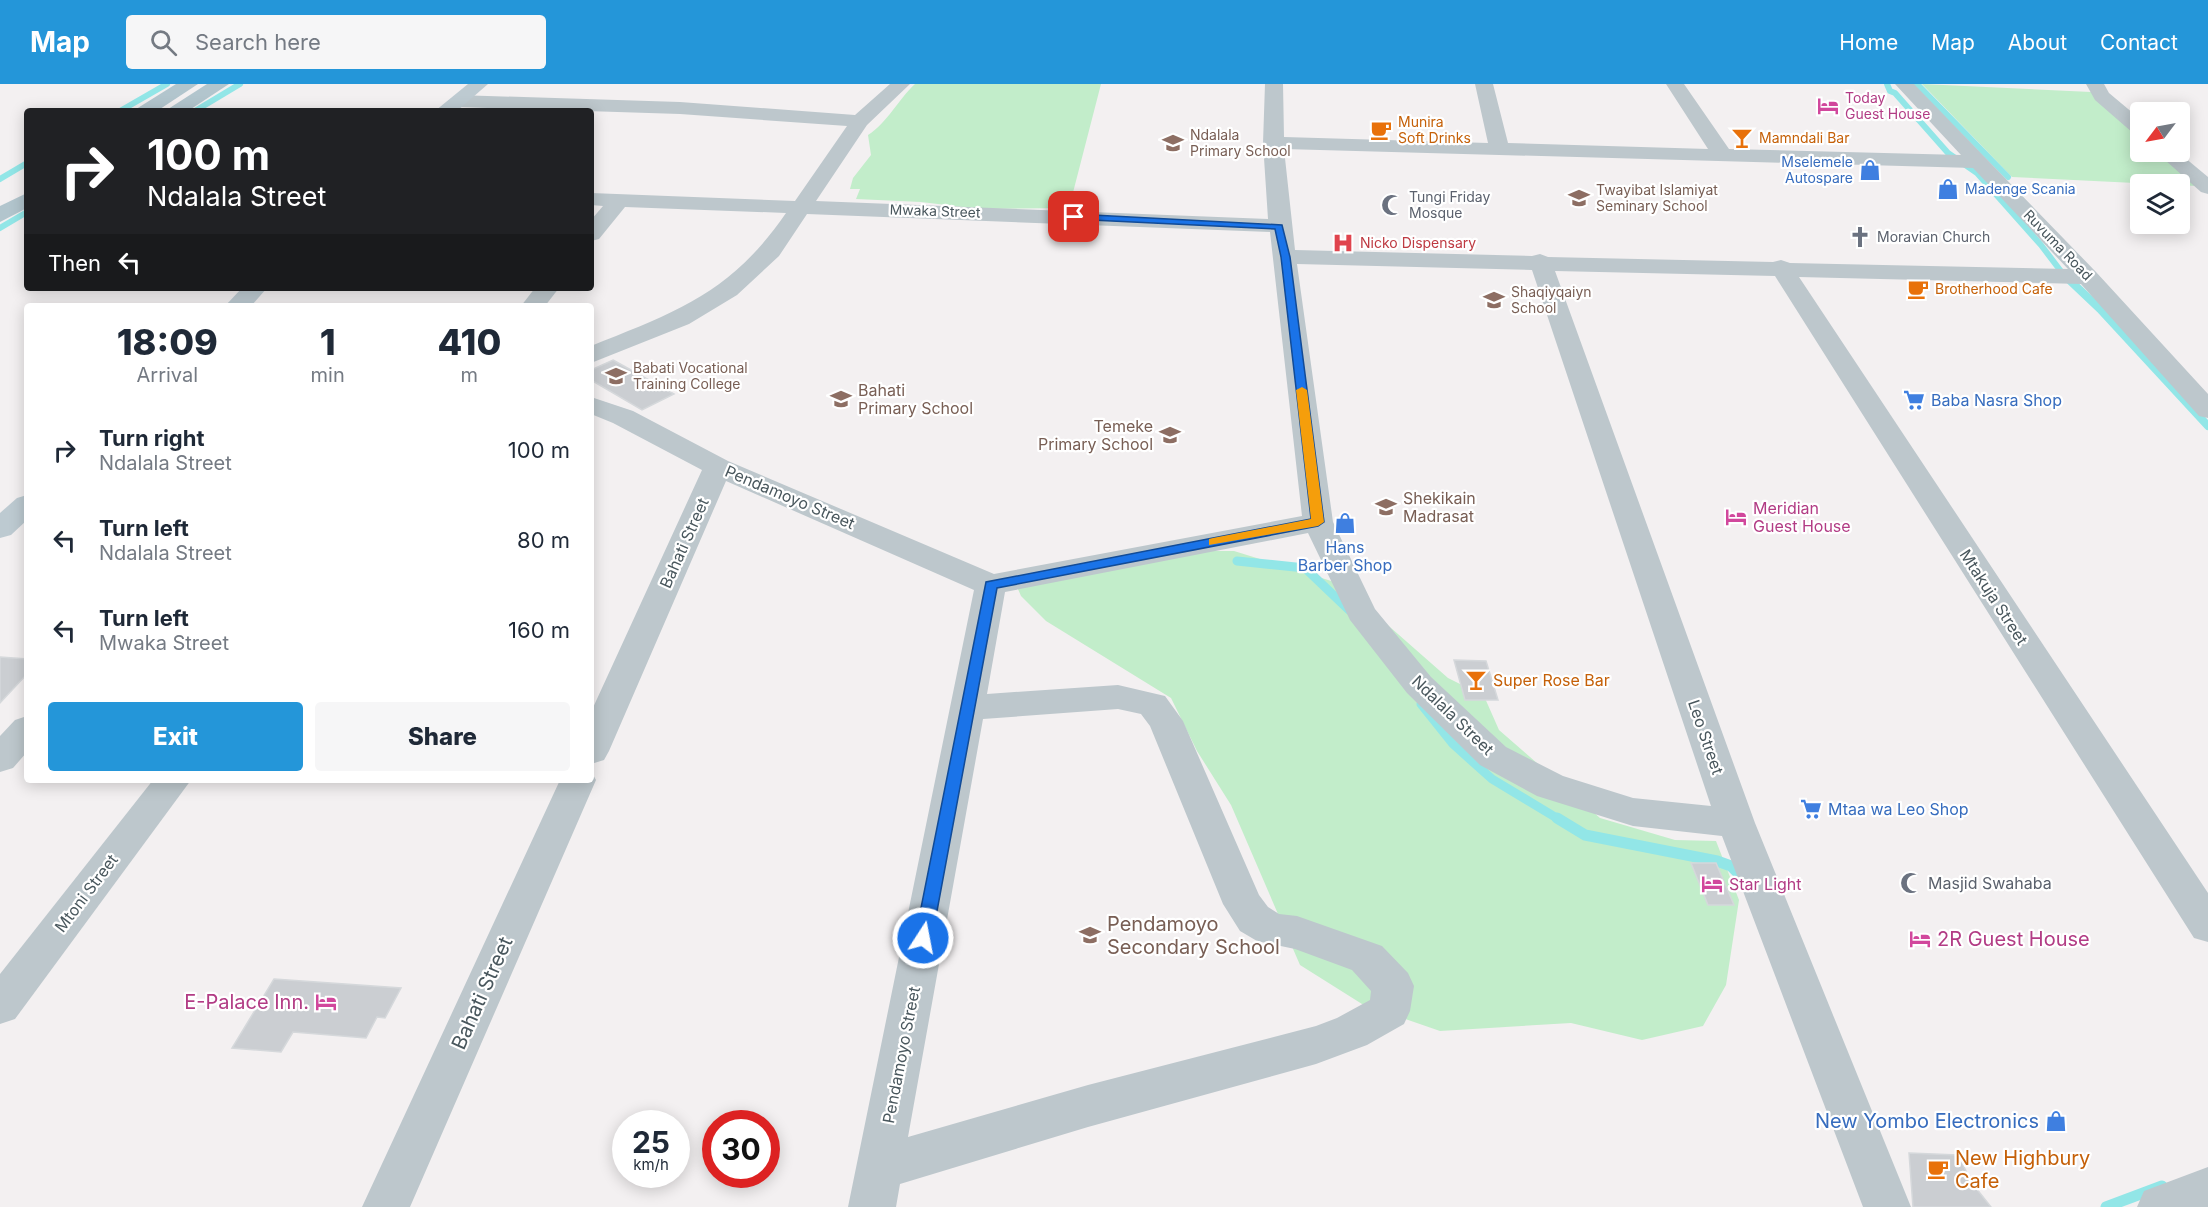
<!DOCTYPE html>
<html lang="en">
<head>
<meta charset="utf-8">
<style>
  :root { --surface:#fff; --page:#f6f6f7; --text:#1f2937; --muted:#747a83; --accent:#2496d9 }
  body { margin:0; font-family:Inter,sans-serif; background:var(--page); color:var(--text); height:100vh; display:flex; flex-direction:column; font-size:22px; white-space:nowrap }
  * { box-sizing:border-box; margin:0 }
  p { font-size:20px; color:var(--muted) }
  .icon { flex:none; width:33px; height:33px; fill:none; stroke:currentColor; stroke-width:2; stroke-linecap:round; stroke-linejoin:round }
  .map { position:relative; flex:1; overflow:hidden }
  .panel { position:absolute; left:24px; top:219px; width:570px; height:480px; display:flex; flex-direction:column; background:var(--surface); border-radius:6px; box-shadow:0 3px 15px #0003 }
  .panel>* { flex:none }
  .hud { position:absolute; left:24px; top:24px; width:570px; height:183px; border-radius:6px; box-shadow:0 3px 15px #0003; background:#202124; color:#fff; overflow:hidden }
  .needle { width:39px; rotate:238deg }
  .controls { position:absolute; left:2130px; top:18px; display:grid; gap:12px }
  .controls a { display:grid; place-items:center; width:60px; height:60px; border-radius:6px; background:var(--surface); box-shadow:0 3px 15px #0003; font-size:30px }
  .speed { position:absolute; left:612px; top:1026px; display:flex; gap:12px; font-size:30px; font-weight:700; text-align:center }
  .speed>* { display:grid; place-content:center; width:78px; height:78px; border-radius:50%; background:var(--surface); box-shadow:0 3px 15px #0003; line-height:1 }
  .speed small { font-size:15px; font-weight:400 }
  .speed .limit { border:9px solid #d22; background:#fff; color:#111 }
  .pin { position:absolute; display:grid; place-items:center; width:51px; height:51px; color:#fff; margin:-26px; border-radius:12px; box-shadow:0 3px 9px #0006 }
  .me { position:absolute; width:66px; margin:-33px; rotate:11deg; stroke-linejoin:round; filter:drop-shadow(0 0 4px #0008) }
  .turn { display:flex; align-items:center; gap:21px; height:126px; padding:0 24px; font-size:27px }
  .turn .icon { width:78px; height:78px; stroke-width:2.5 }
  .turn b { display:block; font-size:42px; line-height:51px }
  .then { display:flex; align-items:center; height:57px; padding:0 24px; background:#0003; gap:12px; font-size:22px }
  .eta { display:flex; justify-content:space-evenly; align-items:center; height:102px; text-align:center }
  .eta b { font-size:36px; font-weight:800; line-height:42px }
  .cta { display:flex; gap:12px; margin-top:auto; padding:12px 24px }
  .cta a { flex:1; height:69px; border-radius:6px; background:var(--accent); color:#fff; font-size:24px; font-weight:800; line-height:69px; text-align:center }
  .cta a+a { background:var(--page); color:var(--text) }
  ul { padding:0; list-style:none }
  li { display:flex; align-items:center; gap:18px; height:90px; padding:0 24px }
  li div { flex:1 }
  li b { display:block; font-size:22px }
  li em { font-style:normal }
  header { display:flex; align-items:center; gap:36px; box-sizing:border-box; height:84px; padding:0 30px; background:var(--accent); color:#fff }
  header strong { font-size:28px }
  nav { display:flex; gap:33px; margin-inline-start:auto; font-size:21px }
  .search { width:420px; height:54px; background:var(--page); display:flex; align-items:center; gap:15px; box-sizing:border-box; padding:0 21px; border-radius:6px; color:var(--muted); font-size:22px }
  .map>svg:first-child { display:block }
</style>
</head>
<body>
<header>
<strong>Map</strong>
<div class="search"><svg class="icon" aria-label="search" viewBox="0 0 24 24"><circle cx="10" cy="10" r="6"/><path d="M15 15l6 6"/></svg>Search here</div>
<nav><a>Home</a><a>Map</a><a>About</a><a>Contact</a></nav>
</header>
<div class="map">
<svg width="2208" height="1123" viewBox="0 0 2208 1123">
  <rect width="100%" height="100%" fill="#f3f0f1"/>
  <g fill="#c2edca">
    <path d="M 915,0 L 1101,0 L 1069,124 L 980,125 L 921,118 L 856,115 L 860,105 L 850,105 L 853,94 L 871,71 L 868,51 C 887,39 898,16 915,0 Z"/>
    <polygon points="1922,0 2091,8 2140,52 2140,68 2158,68 2197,102 2012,93"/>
    <polygon points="1180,467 1234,467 1341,500 1448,594 1484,612 1499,646 1600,734 1675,756 1716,757 1739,816 1726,901 1703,942 1642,956 1571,939 1440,947 1362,920 1300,881 1231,721 1197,667 1171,614 1046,537 1021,512 1011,489"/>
  </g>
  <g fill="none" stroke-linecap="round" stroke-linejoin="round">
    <g stroke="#92e6e7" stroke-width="6">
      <polyline points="1887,0 1890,7 1895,9 1948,69 1977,89 2041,161 2063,190"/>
      <polyline points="1917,0 2008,93"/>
      <polyline points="120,27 167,0"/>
      <polyline points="195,27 240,0"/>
      <polyline points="0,95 27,79"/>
      <polyline points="0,144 27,128"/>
    </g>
    <polyline stroke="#92e6e7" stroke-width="8" points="2062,189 2100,225 2208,342"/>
    <g stroke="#92e6e7" stroke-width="9">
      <polyline points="1237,477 1305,484 1349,526"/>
      <polyline points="1421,620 1453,660 1492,695 1560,736"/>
    </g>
    <g stroke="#92e6e7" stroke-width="11">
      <polyline points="1557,734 1585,751 1717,777 1731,782 1741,792"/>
      <polyline points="2106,1123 2162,1102"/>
    </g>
  </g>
  <g fill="#cbced2" stroke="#d5d8db" stroke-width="1.5">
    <polygon points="613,276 674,310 642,326 591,296 591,286"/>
    <polygon points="0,573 27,575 27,590 0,619"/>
    <polygon points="1454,576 1486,577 1498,616 1465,616"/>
    <polygon points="1691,779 1716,779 1734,821 1708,821"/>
    <polygon points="274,895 401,904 385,934 377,933 366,954 293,948 281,968 232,964"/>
    <polygon points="1909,1069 1958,1071 1972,1099 1991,1123 1913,1123"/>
  </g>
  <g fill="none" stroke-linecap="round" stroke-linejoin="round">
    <g fill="#bdc7cc" fill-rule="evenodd">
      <path d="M 890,0 L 910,0 L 867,41 L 816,117 L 1268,135 L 1263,59 L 1265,0 L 1283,0 L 1284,53 L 1488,59 L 1475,0 L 1493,0 L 1508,59 L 1708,65 L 1666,0 L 1684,0 L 1729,65 L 1961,71 L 1895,0 L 1914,0 L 2096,188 L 2208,310 L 2208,334 L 2199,332 L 2081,200 L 1799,193 L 2208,809 L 2208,858 L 2194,854 L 1775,192 L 1555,187 L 1755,739 L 1911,1123 L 1863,1123 L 1722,752 L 1633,742 L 1537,712 L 1480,681 L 1407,609 L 1350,536 L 1308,449 L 1005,508 L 987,610 L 1118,601 L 1165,612 L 1183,637 L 1259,811 L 1268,823 L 1279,830 L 1297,832 L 1382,862 L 1408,889 L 1414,902 L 1410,927 L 1404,940 L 1367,961 L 1316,980 L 1088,1043 L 900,1100 L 896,1123 L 848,1123 L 974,506 L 726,397 L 609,667 L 604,676 L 591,680 L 591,628 L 702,386 L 613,339 L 591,330 L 591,313 L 633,327 L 728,377 L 994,490 L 1302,432 L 1270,148 L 807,130 L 779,172 L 737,211 L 689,240 L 591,279 L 591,262 C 678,227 731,209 786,129 L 625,123 L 599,155 L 591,157 L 591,136 L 603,122 L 591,121 L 591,109 L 795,117 L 847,42 L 680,30 L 457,23 L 448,17 L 457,11 L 680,18 L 855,31 ZM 1284,65 L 1973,84 L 2068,185 L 1790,179 L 1781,176 L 1773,178 L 1548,173 L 1540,170 L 1532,172 L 1295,166 ZM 1297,180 L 1532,186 L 1711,722 L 1633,714 L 1563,692 L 1506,663 L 1431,593 L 1375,525 L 1333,438 ZM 1118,625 L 1141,630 L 1150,642 L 1223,820 L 1240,847 L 1257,857 L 1295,865 L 1352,886 L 1371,907 L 1370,916 L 1337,934 L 1316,942 L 1088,1001 L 908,1053 L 983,635 Z"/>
      <polygon points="2086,0 2104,0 2109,9 2140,35 2140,51 2133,49 2095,16"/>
      <polygon points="2156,68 2178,68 2208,93 2208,110 2201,108"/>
      <polygon points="535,204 559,204 545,222 521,222"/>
      <polygon points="27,632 27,668 13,684 0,688 0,652 15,636"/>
      <polygon points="591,687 596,696 410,1123 362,1123 560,696 591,696"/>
      <polygon points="153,696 191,696 15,935 0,940 0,890"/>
      <polygon points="2208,1083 2208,1123 2137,1123 2144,1107"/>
    </g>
    <g fill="#bdcad1" fill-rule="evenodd">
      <polygon points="468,0 488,0 457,27 435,27"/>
      <polygon points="242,204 267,204 251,222 225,222"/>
      <polygon points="27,411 27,436 11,451 0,454 0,429 17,414"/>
    </g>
    <g fill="#b2c5cd" fill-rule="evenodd">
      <polygon points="176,0 198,0 157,27 133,27"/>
      <polygon points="207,0 229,0 188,27 165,27"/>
      <polygon points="27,109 27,124 0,138 0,122"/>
    </g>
  </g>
  <polygon fill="#1a73e8" stroke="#114b97" stroke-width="1.5" points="1074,130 1282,141 1290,173 1324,438 1318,442 997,504 932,854 929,859 917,859 915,854 986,498 1311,435 1281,173 1275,145 1071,135 1071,131"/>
  <polygon fill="#f59e0b" points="1302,303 1307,306 1324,438 1318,442 1209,461 1209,455 1213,454 1311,435 1296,306"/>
  <defs>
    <symbol id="hotel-bare" viewBox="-9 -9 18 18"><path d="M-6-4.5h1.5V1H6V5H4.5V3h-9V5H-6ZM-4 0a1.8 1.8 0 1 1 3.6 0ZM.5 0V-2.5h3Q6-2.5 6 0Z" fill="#d1479c" stroke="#fff" stroke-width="2.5" paint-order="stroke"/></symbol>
    <symbol id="cafe-bare" viewBox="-9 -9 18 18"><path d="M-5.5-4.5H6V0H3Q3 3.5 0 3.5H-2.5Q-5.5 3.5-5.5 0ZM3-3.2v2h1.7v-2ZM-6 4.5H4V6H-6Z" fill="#e8710a" stroke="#fff" stroke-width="2.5" paint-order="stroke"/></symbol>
    <symbol id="bar-bare" viewBox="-9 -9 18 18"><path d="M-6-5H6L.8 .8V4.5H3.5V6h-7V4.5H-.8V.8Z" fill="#e8710a" stroke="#fff" stroke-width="2.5" paint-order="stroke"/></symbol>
    <symbol id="school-bare" viewBox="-9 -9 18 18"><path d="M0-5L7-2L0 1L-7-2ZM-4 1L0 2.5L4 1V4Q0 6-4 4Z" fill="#8d6e63" stroke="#fff" stroke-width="2.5" paint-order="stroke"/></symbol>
    <symbol id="shop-bare" viewBox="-9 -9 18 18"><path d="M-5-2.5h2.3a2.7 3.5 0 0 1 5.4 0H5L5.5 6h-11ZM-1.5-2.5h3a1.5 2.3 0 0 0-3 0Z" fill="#3f7fe0" stroke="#fff" stroke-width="2.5" paint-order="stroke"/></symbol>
    <symbol id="mosque-bare" viewBox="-9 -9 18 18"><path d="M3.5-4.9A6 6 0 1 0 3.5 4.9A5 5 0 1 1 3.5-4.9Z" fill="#6b7280" stroke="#fff" stroke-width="2.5" paint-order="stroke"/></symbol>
    <symbol id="church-bare" viewBox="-9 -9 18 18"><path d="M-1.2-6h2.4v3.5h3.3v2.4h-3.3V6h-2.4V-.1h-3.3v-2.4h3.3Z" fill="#6b7280" stroke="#fff" stroke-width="2.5" paint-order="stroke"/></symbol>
    <symbol id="hospital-bare" viewBox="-9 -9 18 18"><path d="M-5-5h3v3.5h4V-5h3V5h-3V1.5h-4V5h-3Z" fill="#e0444e" stroke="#fff" stroke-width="2.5" paint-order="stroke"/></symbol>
    <symbol id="university-bare" viewBox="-9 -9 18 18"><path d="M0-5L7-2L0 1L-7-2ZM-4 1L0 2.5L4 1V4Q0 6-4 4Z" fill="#8d6e63" stroke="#fff" stroke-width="2.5" paint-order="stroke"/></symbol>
    <symbol id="supermarket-bare" viewBox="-9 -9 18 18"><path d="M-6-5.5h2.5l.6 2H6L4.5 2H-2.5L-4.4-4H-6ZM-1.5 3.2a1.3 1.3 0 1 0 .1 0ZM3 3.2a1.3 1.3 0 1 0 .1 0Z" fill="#3f7fe0" stroke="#fff" stroke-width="2.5" paint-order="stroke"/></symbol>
  </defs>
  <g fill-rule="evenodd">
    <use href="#hotel-bare" x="1813" y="7" width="30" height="30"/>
    <use href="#cafe-bare" x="1366" y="31" width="30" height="30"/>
    <use href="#bar-bare" x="1727" y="39" width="30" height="30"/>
    <use href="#school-bare" x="1158" y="44" width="30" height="30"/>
    <use href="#shop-bare" x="1855" y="71" width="30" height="30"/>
    <use href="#shop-bare" x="1933" y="90" width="30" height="30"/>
    <use href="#school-bare" x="1564" y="99" width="30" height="30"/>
    <use href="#mosque-bare" x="1377" y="106" width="30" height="30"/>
    <use href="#church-bare" x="1845" y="138" width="30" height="30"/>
    <use href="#hospital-bare" x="1328" y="144" width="30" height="30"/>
    <use href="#cafe-bare" x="1903" y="190" width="30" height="30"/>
    <use href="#school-bare" x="1479" y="201" width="30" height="30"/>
    <use href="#university-bare" x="601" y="277" width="30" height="30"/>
    <use href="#school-bare" x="826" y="300" width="30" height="30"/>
    <use href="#supermarket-bare" x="1899" y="301" width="30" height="30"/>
    <use href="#school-bare" x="1155" y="336" width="30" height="30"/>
    <use href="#school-bare" x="1371" y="408" width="30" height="30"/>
    <use href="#hotel-bare" x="1721" y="418" width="30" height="30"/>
    <use href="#shop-bare" x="1330" y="424" width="30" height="30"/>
    <use href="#bar-bare" x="1461" y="581" width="30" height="30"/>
    <use href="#supermarket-bare" x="1796" y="710" width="30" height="30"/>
    <use href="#mosque-bare" x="1896" y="784" width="30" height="30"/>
    <use href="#hotel-bare" x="1697" y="785" width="30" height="30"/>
    <use href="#school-bare" x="1075" y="836" width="30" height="30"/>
    <use href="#hotel-bare" x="1905" y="840" width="30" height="30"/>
    <use href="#hotel-bare" x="311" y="903" width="30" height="30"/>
    <use href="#shop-bare" x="2041" y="1022" width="30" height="30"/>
    <use href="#cafe-bare" x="1923" y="1070" width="30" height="30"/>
  </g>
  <g text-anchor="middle" stroke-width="4.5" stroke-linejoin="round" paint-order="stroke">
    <g font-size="14" fill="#b23c85" stroke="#fff" text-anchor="start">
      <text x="1845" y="19">Today<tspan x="1845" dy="16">Guest House</tspan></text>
    </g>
    <g font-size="14" fill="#c56008" stroke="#fff" text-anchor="start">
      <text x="1398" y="43">Munira<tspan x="1398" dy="16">Soft Drinks</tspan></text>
      <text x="1759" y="59">Mamndali Bar</text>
      <text x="1935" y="210">Brotherhood Cafe</text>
    </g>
    <g font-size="14" fill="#785e54" stroke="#fff" text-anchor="start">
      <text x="1190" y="56">Ndalala<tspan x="1190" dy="16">Primary School</tspan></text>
      <text x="1596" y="111">Twayibat Islamiyat<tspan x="1596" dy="16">Seminary School</tspan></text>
      <text x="1511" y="213">Shaqiyqaiyn<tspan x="1511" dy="16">School</tspan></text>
      <text x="633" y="289">Babati Vocational<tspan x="633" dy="16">Training College</tspan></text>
    </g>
    <g font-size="14" fill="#366cbe" stroke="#fff" text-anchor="end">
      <text x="1853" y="83">Mselemele<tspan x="1853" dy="16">Autospare</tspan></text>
      <text x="1965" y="110" text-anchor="start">Madenge Scania</text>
    </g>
    <g font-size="14" fill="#5b616d" stroke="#fff" text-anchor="start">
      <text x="1409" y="118">Tungi Friday<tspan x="1409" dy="16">Mosque</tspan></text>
      <text x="1877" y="158">Moravian Church</text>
    </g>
    <g font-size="14" fill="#49575d" stroke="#fff">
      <text transform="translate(935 127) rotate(2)" y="5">Mwaka Street</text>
      <text transform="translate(2058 161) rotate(46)" y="5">Ruvuma Road</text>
    </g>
    <g font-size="14" fill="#be3a42" stroke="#fff" text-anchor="start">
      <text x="1360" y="164">Nicko Dispensary</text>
    </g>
    <g font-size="16" fill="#785e54" stroke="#fff" text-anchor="start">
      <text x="858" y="312">Bahati<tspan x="858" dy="18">Primary School</tspan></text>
      <text x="1153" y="348" text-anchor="end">Temeke<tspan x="1153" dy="18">Primary School</tspan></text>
      <text x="1403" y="420">Shekikain<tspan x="1403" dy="18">Madrasat</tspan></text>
    </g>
    <g font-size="16" fill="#366cbe" stroke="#fff" text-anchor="start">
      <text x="1931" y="322">Baba Nasra Shop</text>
      <text x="1345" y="469" text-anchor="middle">Hans<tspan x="1345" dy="18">Barber Shop</tspan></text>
      <text x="1828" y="731">Mtaa wa Leo Shop</text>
    </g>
    <g font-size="16" fill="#49575d" stroke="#fff">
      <text transform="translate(790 413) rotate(23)" y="6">Pendamoyo Street</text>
      <text transform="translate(684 459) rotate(-66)" y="6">Bahati Street</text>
      <text transform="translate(1994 513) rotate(57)" y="6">Mtakuja Street</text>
      <text transform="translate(1453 631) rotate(44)" y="6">Ndalala Street</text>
      <text transform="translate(1706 653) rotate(71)" y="6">Leo Street</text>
      <text transform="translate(86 809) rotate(-53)" y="6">Mtoni Street</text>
      <text transform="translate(901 971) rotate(-79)" y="6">Pendamoyo Street</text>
    </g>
    <g font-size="16" fill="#b23c85" stroke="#fff" text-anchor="start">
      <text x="1753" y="430">Meridian<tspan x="1753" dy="18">Guest House</tspan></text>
      <text x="1729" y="806">Star Light</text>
    </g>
    <g font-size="16" fill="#c56008" stroke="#fff" text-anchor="start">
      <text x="1493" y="602">Super Rose Bar</text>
    </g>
    <g font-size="16" fill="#5b616d" stroke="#fff" text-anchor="start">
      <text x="1928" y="805">Masjid Swahaba</text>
    </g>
    <g font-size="20" fill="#785e54" stroke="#fff" text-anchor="start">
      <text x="1107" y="847">Pendamoyo<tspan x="1107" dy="23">Secondary School</tspan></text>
    </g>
    <g font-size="20" fill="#b23c85" stroke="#fff" text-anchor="start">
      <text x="1937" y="862">2R Guest House</text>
      <text x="309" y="925" text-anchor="end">E-Palace Inn.</text>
    </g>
    <g font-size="20" fill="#49575d" stroke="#fff">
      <text transform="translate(482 909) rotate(-66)" y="7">Bahati Street</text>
    </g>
    <g font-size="20" fill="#366cbe" stroke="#fff" text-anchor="end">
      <text x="2039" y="1044">New Yombo Electronics</text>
    </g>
    <g font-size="20" fill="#c56008" stroke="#fff" text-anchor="start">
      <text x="1955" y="1081">New Highbury<tspan x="1955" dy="23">Cafe</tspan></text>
    </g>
  </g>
</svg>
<div class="controls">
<a><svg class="needle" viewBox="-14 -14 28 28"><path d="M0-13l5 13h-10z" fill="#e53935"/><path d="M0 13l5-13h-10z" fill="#747a83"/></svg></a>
<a><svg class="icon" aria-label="layers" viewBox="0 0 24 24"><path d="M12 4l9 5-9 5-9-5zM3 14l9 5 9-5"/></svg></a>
</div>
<div class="speed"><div>25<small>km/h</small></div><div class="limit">30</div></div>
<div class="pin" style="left:1074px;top:133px;background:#d93025"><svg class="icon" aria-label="arrive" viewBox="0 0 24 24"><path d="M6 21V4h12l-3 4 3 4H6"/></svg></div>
<svg class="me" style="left:923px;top:854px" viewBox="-20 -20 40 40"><circle r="17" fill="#1a73e8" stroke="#fff" stroke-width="3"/><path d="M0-11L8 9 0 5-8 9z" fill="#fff"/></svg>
<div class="hud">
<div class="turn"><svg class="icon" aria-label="right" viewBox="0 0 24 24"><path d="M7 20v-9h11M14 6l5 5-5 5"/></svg><div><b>100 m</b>Ndalala Street</div></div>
<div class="then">Then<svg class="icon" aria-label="left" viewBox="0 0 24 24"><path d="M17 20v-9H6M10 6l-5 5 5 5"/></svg></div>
</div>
<section class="panel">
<div class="eta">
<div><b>18:09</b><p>Arrival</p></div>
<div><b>1</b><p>min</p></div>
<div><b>410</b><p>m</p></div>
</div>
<ul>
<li><svg class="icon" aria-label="right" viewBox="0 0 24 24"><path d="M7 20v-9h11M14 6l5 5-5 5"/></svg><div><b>Turn right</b><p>Ndalala Street</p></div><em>100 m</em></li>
<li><svg class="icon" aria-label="left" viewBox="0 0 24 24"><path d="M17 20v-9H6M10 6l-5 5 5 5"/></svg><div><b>Turn left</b><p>Ndalala Street</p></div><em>80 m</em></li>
<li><svg class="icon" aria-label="left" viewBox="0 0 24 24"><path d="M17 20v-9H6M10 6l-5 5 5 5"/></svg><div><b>Turn left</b><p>Mwaka Street</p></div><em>160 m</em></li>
</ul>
<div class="cta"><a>Exit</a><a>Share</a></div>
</section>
</div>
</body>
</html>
